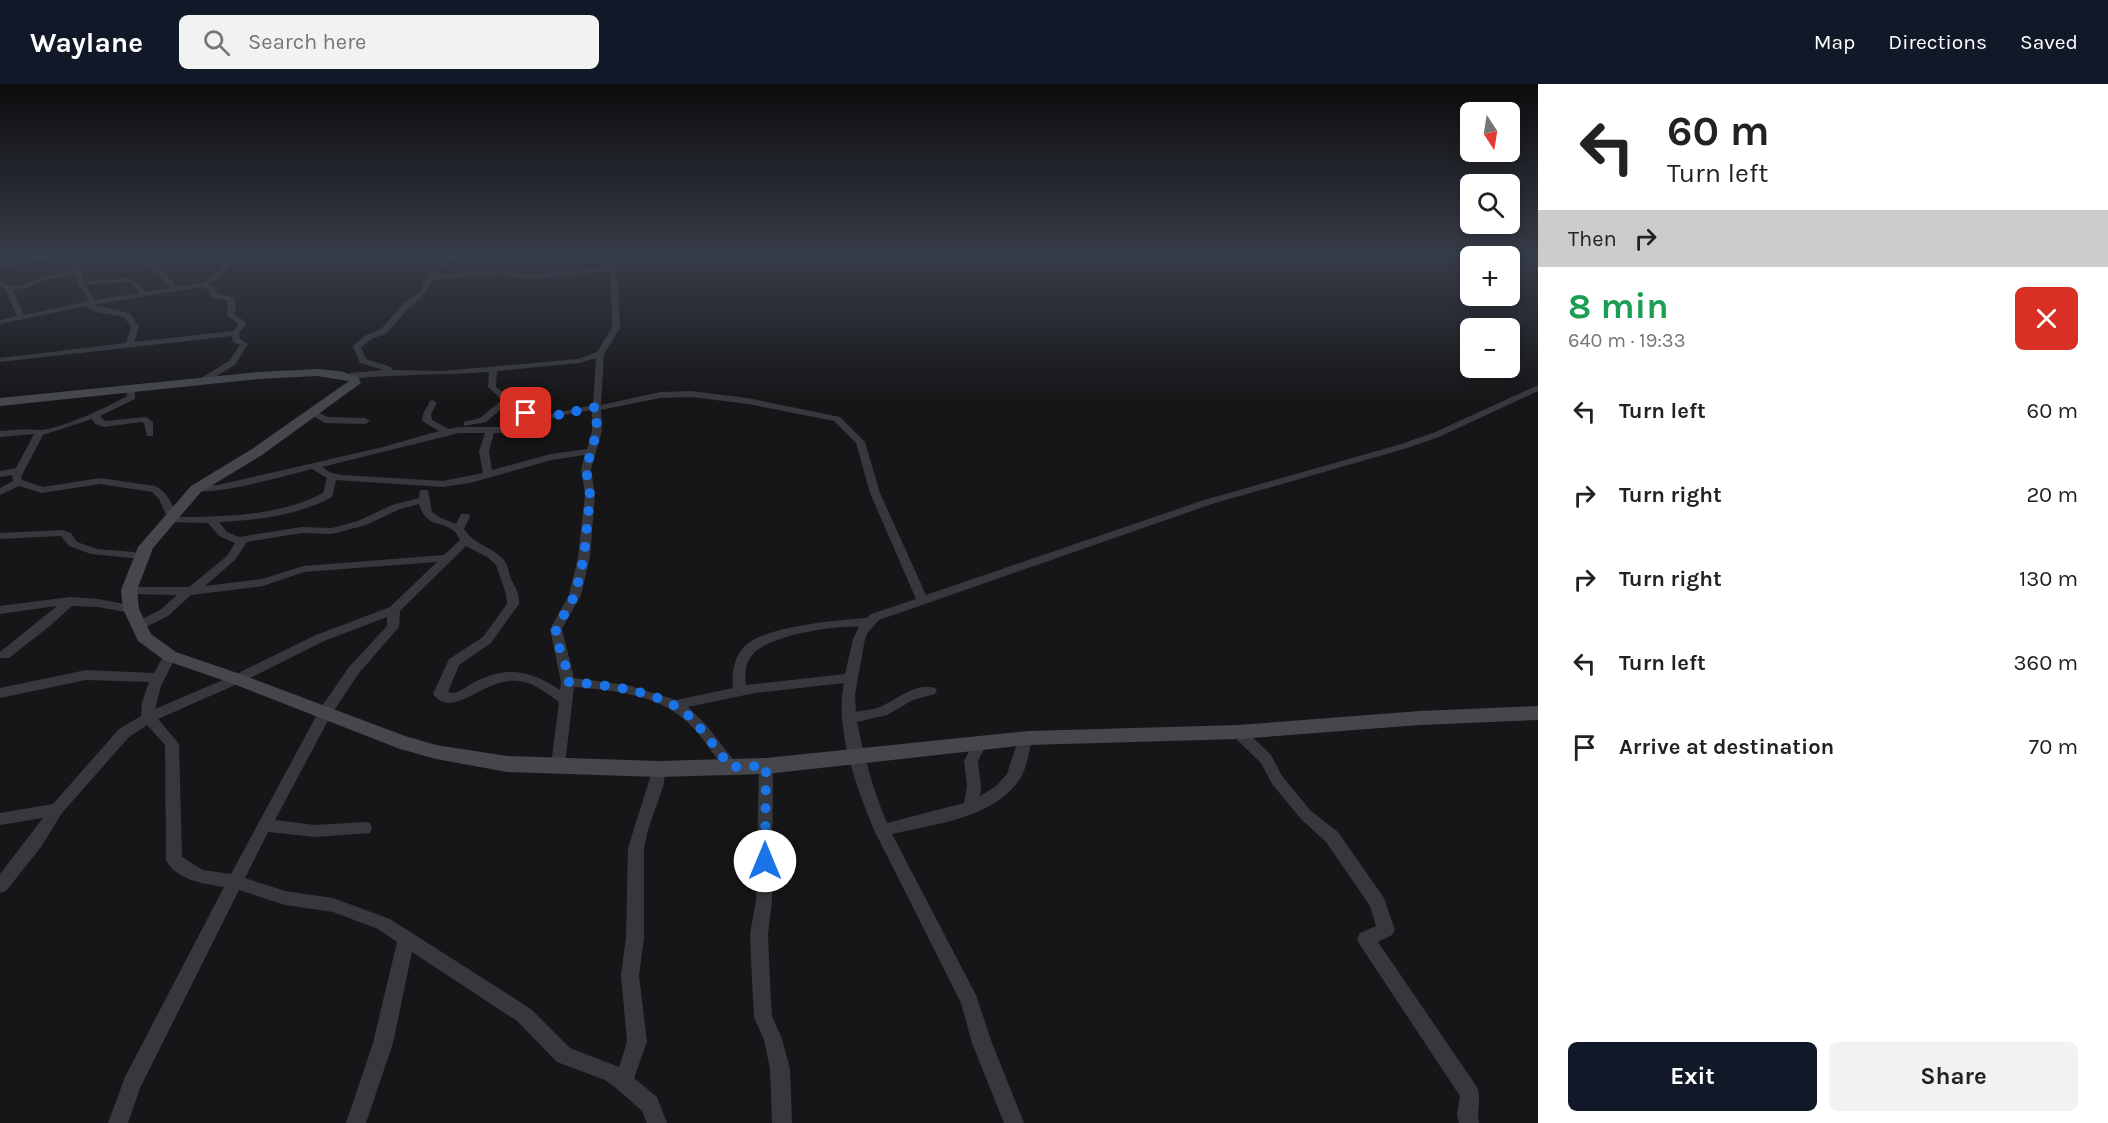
<!DOCTYPE html>
<html lang="en">
<head>
<meta charset="utf-8">
<style>
  :root { --surface:#fff; --page:#f2f2f2; --text:#222; --muted:#767676; --accent:#111827 }
  body { margin:0; font-family:Karla,sans-serif; background:var(--page); color:var(--text); height:100vh; display:flex; flex-direction:column; font-size:22px; white-space:nowrap }
  * { box-sizing:border-box; margin:0 }
  p { font-size:20px; color:var(--muted) }
  .icon { flex:none; width:33px; height:33px; fill:none; stroke:currentColor; stroke-width:2; stroke-linecap:round; stroke-linejoin:round }
  .map { position:relative; flex:1; overflow:hidden }
  .drawer { display:flex; flex-direction:column; background:var(--surface); width:570px }
  .drawer>* { flex:none }
  .guide { background:#fff; color:var(--text); overflow:hidden }
  .needle { width:39px; rotate:168deg }
  .tools { position:absolute; left:1460px; top:18px; display:grid; gap:12px }
  .tools a { display:grid; place-items:center; width:60px; height:60px; border-radius:9px; background:var(--surface); box-shadow:0 3px 9px #0003; font-size:30px }
  .pin { position:absolute; display:grid; place-items:center; width:51px; height:51px; color:#fff; margin:-26px; border-radius:12px; box-shadow:0 3px 9px #0006 }
  .me { position:absolute; width:66px; margin:-33px; rotate:0deg; stroke-linejoin:round; filter:drop-shadow(0 0 4px #0008) }
  .turn { display:flex; align-items:center; gap:21px; height:126px; padding:0 30px; font-size:27px }
  .turn .icon { width:78px; height:78px; stroke-width:2.5 }
  .turn b { display:block; font-size:42px; line-height:51px }
  .then { display:flex; align-items:center; height:57px; padding:0 30px; background:#0003; gap:12px; font-size:22px }
  .round { display:grid; place-items:center; flex:none; width:63px; height:63px; border-radius:9px; background:var(--page) }
  .overview { display:flex; align-items:center; justify-content:space-between; height:102px; padding:0 30px }
  h1 { font-size:36px; font-weight:700; line-height:45px; color:#1e9e55 }
  .action { display:flex; gap:12px; margin-top:auto; padding:12px 30px }
  .action a { flex:1; height:69px; border-radius:9px; background:var(--accent); color:#fff; font-size:24px; font-weight:700; line-height:69px; text-align:center }
  .action a+a { background:var(--page); color:var(--text) }
  ul { padding:0; list-style:none }
  li { display:flex; align-items:center; gap:18px; height:84px; padding:0 30px }
  li div { flex:1 }
  li b { display:block; font-size:22px }
  li em { font-style:normal }
  header { display:flex; align-items:center; gap:36px; box-sizing:border-box; height:84px; padding:0 30px; background:var(--accent); color:#fff }
  header strong { font-size:28px }
  nav { display:flex; gap:33px; margin-inline-start:auto; font-size:21px }
  .search { width:420px; height:54px; background:var(--page); display:flex; align-items:center; gap:15px; box-sizing:border-box; padding:0 21px; border-radius:9px; color:var(--muted); font-size:22px }
  main { display:flex; flex:1; min-height:0 }
  .map>svg:first-child { display:block }
</style>
</head>
<body>
<header>
<strong>Waylane</strong>
<div class="search"><svg class="icon" aria-label="search" viewBox="0 0 24 24"><circle cx="10" cy="10" r="6"/><path d="M15 15l6 6"/></svg>Search here</div>
<nav><a>Map</a><a>Directions</a><a>Saved</a></nav>
</header>
<main>
<div class="map">
<svg width="1538" height="1039" viewBox="0 0 1538 1039">
  <rect width="100%" height="100%" fill="#161618"/>
  <g fill="none" stroke-linecap="round" stroke-linejoin="round">
    <g fill="#37383d" fill-rule="evenodd">
      <polygon points="47,171 65,171 0,183 0,179"/>
      <path d="M 68,171 L 74,171 L 84,197 L 127,194 L 137,198 L 145,208 L 170,204 L 160,192 L 133,171 C 149,171 168,190 177,203 L 203,199 L 223,182 L 212,171 L 219,171 L 230,182 L 209,201 L 214,204 L 217,209 L 234,214 L 236,223 L 234,230 L 247,239 L 239,249 L 240,255 L 248,260 L 235,281 L 204,299 L 201,298 L 201,294 L 229,277 L 240,261 L 233,258 L 232,252 L 0,278 L 0,274 L 126,259 L 131,243 L 124,233 L 92,227 L 85,222 L 0,240 L 0,236 L 17,232 L 5,205 L 0,202 L 0,197 L 11,203 L 25,200 L 42,193 L 73,187 ZM 75,190 L 79,201 L 89,217 L 24,231 L 13,206 L 29,203 L 46,196 ZM 126,198 L 133,200 L 139,209 L 95,216 L 85,201 ZM 201,203 L 209,206 L 211,213 L 227,216 L 228,223 L 226,231 L 239,240 L 233,247 L 134,258 L 139,243 L 130,229 L 93,221 Z"/>
      <path d="M 448,171 L 455,171 L 435,191 L 497,186 L 529,191 L 606,183 L 599,171 L 605,171 L 617,190 L 620,244 L 604,270 L 601,321 L 660,308 L 691,307 L 748,314 L 840,333 L 865,358 L 880,409 L 926,511 L 1204,416 L 1398,361 L 1433,349 L 1538,301 L 1538,307 L 1439,353 L 1404,365 L 1212,420 L 879,536 L 868,548 L 865,555 L 855,610 L 856,628 C 863,626 873,626 880,623 C 897,616 915,598 935,604 L 937,607 L 935,610 L 913,616 L 887,631 L 857,638 C 864,672 873,706 887,739 L 964,719 L 967,702 L 964,677 L 975,655 L 980,654 L 985,655 L 987,659 L 978,677 L 981,702 L 980,712 L 996,702 L 1007,690 L 1020,650 L 1025,649 L 1030,650 L 1032,654 C 1029,669 1027,685 1018,698 C 990,735 934,740 892,750 L 976,911 L 992,959 L 1024,1039 L 1004,1039 L 972,959 L 961,919 L 874,746 C 857,705 834,643 844,599 L 755,609 L 688,623 L 707,642 L 736,679 L 738,683 L 736,687 L 731,689 L 726,687 C 713,670 701,650 685,636 C 656,610 611,606 574,603 L 565,681 L 563,685 L 558,687 L 553,685 L 551,681 L 559,618 C 546,609 532,597 517,597 C 505,596 494,600 484,605 C 469,612 447,629 433,610 L 449,575 L 483,553 L 507,520 L 506,510 L 496,481 L 489,474 L 466,462 L 400,527 L 399,543 L 359,589 L 331,631 L 275,736 L 315,741 L 364,738 L 370,739 L 372,744 L 370,749 L 315,753 L 268,748 L 245,794 L 285,807 L 333,814 L 390,835 L 531,925 L 570,964 L 619,983 L 627,958 L 621,891 L 626,854 L 628,764 L 654,681 L 659,679 L 664,681 L 666,685 L 663,703 L 648,746 L 644,764 L 644,854 L 639,891 L 647,958 L 634,994 L 657,1013 L 667,1039 L 647,1039 L 642,1027 L 616,1004 L 605,996 L 557,978 L 517,937 L 412,868 L 393,959 L 366,1039 L 346,1039 L 373,959 L 397,858 L 378,845 L 333,828 L 285,821 L 239,806 L 140,1004 L 128,1039 L 108,1039 L 125,993 L 224,803 C 204,800 176,796 166,776 L 165,661 L 147,641 L 129,653 L 62,729 L 41,763 L 6,807 L 0,809 L 0,790 L 43,734 L 0,741 L 0,729 L 53,720 L 119,645 L 141,632 L 142,618 L 149,598 L 86,596 L 0,614 L 0,604 L 86,586 L 154,589 L 165,569 L 175,569 L 176,572 L 161,602 L 155,625 L 232,592 L 316,551 L 390,523 L 437,478 L 304,488 L 263,502 L 191,511 L 168,532 L 142,545 L 134,545 L 132,542 L 134,539 L 160,526 L 177,511 L 129,510 L 123,506 L 125,503 L 189,503 L 227,472 L 235,459 L 219,452 L 208,439 L 165,438 L 164,436 L 167,433 L 159,415 L 152,408 L 100,400 L 42,409 L 19,402 L 0,411 L 0,404 L 13,397 L 12,391 L 0,393 L 0,387 L 16,384 L 34,350 L 0,353 L 0,347 C 13,346 25,345 38,346 C 57,347 110,322 127,312 L 127,308 L 131,303 L 137,303 L 138,305 L 135,308 L 135,315 L 100,332 L 105,337 L 146,333 L 153,338 L 153,352 L 147,352 L 144,339 L 141,338 L 104,343 L 95,340 L 92,335 L 43,351 L 21,393 L 22,396 L 43,403 L 100,394 L 155,402 C 168,408 172,420 177,433 L 186,433 C 231,432 282,431 323,409 L 327,394 L 312,385 C 292,390 205,415 191,405 L 196,402 L 218,401 L 383,363 L 439,347 L 422,337 L 423,330 L 430,317 L 433,316 L 437,319 L 431,330 L 432,336 L 449,345 L 459,343 L 502,343 L 528,336 L 507,320 L 486,338 L 464,342 L 464,338 L 480,334 L 502,316 L 488,303 L 489,288 C 442,291 396,290 350,295 L 346,292 L 350,289 L 383,286 L 360,279 L 353,262 L 366,251 L 381,245 L 404,219 L 420,208 L 426,193 ZM 609,187 L 611,190 L 612,244 L 597,268 L 578,275 L 442,287 L 392,286 L 391,283 L 366,275 L 361,263 L 372,255 L 387,249 L 410,223 L 425,210 L 431,196 L 497,190 L 529,195 ZM 596,274 L 593,321 L 536,333 L 496,303 L 497,287 L 579,279 ZM 691,313 L 748,320 L 834,337 L 856,359 L 870,409 L 916,515 L 871,530 L 867,534 C 838,536 767,542 746,561 C 734,572 731,589 733,604 L 676,616 L 627,601 L 574,594 L 562,545 L 581,511 L 590,473 L 595,411 L 591,385 L 602,347 L 601,326 L 660,314 ZM 592,326 L 592,347 L 587,365 L 551,370 L 492,386 L 489,367 L 494,349 L 503,349 L 558,332 ZM 459,349 L 485,349 L 479,367 L 483,389 L 443,397 L 342,391 L 331,389 L 322,383 ZM 585,371 L 581,385 L 585,411 L 578,473 L 569,511 L 550,545 L 561,598 L 560,606 C 531,586 505,581 473,599 C 464,604 458,611 448,608 L 459,581 L 491,559 L 519,520 C 520,511 516,505 512,497 C 508,489 509,481 503,475 C 491,462 474,461 464,445 L 470,432 L 469,430 L 461,430 L 456,440 L 441,434 L 432,428 L 428,406 L 420,406 L 419,414 L 392,421 L 358,437 L 332,444 L 302,443 L 239,453 L 227,448 L 219,438 C 257,436 297,432 332,413 L 336,396 L 443,403 L 470,399 L 552,376 ZM 419,420 C 426,444 441,436 454,447 C 457,449 458,453 460,456 L 444,471 L 303,482 L 262,495 L 205,502 L 235,476 L 247,458 L 302,449 L 332,450 L 366,441 L 400,425 ZM 387,533 L 387,542 L 349,583 L 320,625 L 231,790 L 203,786 L 182,773 L 179,660 L 158,635 L 242,598 L 324,557 ZM 859,543 L 853,555 L 845,590 L 746,601 C 745,591 745,579 753,570 C 769,551 837,541 859,543 Z"/>
      <polygon points="314,326 327,333 365,334 370,337 365,340 325,339 311,331 310,329"/>
      <polygon points="63,446 71,449 77,458 97,465 134,468 148,475 142,478 132,474 91,470 69,462 61,452 0,455 0,449"/>
      <polygon points="70,513 98,515 135,522 137,525 131,529 98,523 72,522 51,541 9,574 0,574 0,568 57,522 0,530 0,522"/>
      <path d="M 1238,643 L 1243,644 L 1271,671 L 1282,692 L 1311,727 L 1338,748 L 1384,814 L 1395,846 L 1392,851 L 1378,858 L 1477,1003 C 1482,1015 1476,1027 1479,1039 L 1459,1039 L 1457,1030 L 1460,1012 L 1360,861 L 1357,855 L 1360,849 L 1376,842 L 1370,822 L 1326,758 L 1301,735 L 1272,700 L 1261,679 L 1233,652 L 1231,648 L 1233,644 Z"/>
      <polygon points="766,676 771,678 773,682 772,816 768,850 770,897 772,932 782,955 790,985 792,1039 772,1039 770,985 764,956 754,933 752,897 750,850 756,816 759,682 761,678"/>
    </g>
    <polygon fill="#45474d" fill-rule="evenodd" points="317,285 340,287 358,293 361,299 262,371 201,408 153,464 137,506 139,525 151,550 176,568 243,591 405,652 436,661 507,672 659,677 766,674 1028,647 1238,641 1420,627 1538,622 1538,636 1420,641 1238,655 1028,661 766,690 659,693 507,688 436,675 400,665 231,599 164,576 138,557 123,525 121,506 138,463 191,402 252,365 349,297 317,292 258,295 0,322 0,314 258,288"/>
  </g>
  <linearGradient id="sky" x2="0" y2="1"><stop stop-color="#0c0c0d"/><stop offset="0.54" stop-color="#363c48"/><stop offset="1" stop-color="#363c48" stop-opacity="0"/></linearGradient>
  <rect width="1538" height="317" fill="url(#sky)"/>
  <g fill="none" stroke-linecap="round" stroke-linejoin="round">
    <path stroke="#1a73e8" stroke-width="10" stroke-dasharray="0 18" d="M 526,329 L 534,336 L 596,323 L 597,347 L 586,385 L 590,411 L 584,473 L 575,511 L 556,545 L 556,554 L 566,583 L 568,598 C 605,601 651,605 683,627 C 698,638 718,668 731,683 L 766,682 L 765,777"/>
  </g>
</svg>
<div class="tools">
<a><svg class="needle" viewBox="-14 -14 28 28"><path d="M0-13l5 13h-10z" fill="#e53935"/><path d="M0 13l5-13h-10z" fill="#767676"/></svg></a>
<a><svg class="icon" aria-label="search" viewBox="0 0 24 24"><circle cx="10" cy="10" r="6"/><path d="M15 15l6 6"/></svg></a>
<a>+</a>
<a>−</a>
</div>
<div class="pin" style="left:526px;top:329px;background:#d93025"><svg class="icon" aria-label="arrive" viewBox="0 0 24 24"><path d="M6 21V4h12l-3 4 3 4H6"/></svg></div>
<svg class="me" style="left:765px;top:777px" viewBox="-20 -20 40 40"><circle r="19" fill="#fff"/><path d="M0-13L10 11 0 6-10 11z" fill="#1a73e8"/></svg>
</div>
<section class="drawer">
<div class="guide">
<div class="turn"><svg class="icon" aria-label="left" viewBox="0 0 24 24"><path d="M17 20v-9H6M10 6l-5 5 5 5"/></svg><div><b>60 m</b>Turn left</div></div>
<div class="then">Then<svg class="icon" aria-label="right" viewBox="0 0 24 24"><path d="M7 20v-9h11M14 6l5 5-5 5"/></svg></div>
</div>
<div class="overview"><div><h1>8 min</h1><p>640 m · 19:33</p></div><a class="round" style="background:#d93025;color:#fff"><svg class="icon" aria-label="close" viewBox="0 0 24 24"><path d="M6 6l12 12M18 6L6 18"/></svg></a></div>
<ul>
<li><svg class="icon" aria-label="left" viewBox="0 0 24 24"><path d="M17 20v-9H6M10 6l-5 5 5 5"/></svg><div><b>Turn left</b></div><em>60 m</em></li>
<li><svg class="icon" aria-label="right" viewBox="0 0 24 24"><path d="M7 20v-9h11M14 6l5 5-5 5"/></svg><div><b>Turn right</b></div><em>20 m</em></li>
<li><svg class="icon" aria-label="right" viewBox="0 0 24 24"><path d="M7 20v-9h11M14 6l5 5-5 5"/></svg><div><b>Turn right</b></div><em>130 m</em></li>
<li><svg class="icon" aria-label="left" viewBox="0 0 24 24"><path d="M17 20v-9H6M10 6l-5 5 5 5"/></svg><div><b>Turn left</b></div><em>360 m</em></li>
<li><svg class="icon" aria-label="arrive" viewBox="0 0 24 24"><path d="M6 21V4h12l-3 4 3 4H6"/></svg><div><b>Arrive at destination</b></div><em>70 m</em></li>
</ul>
<div class="action"><a>Exit</a><a>Share</a></div>
</section>
</main>
</body>
</html>
